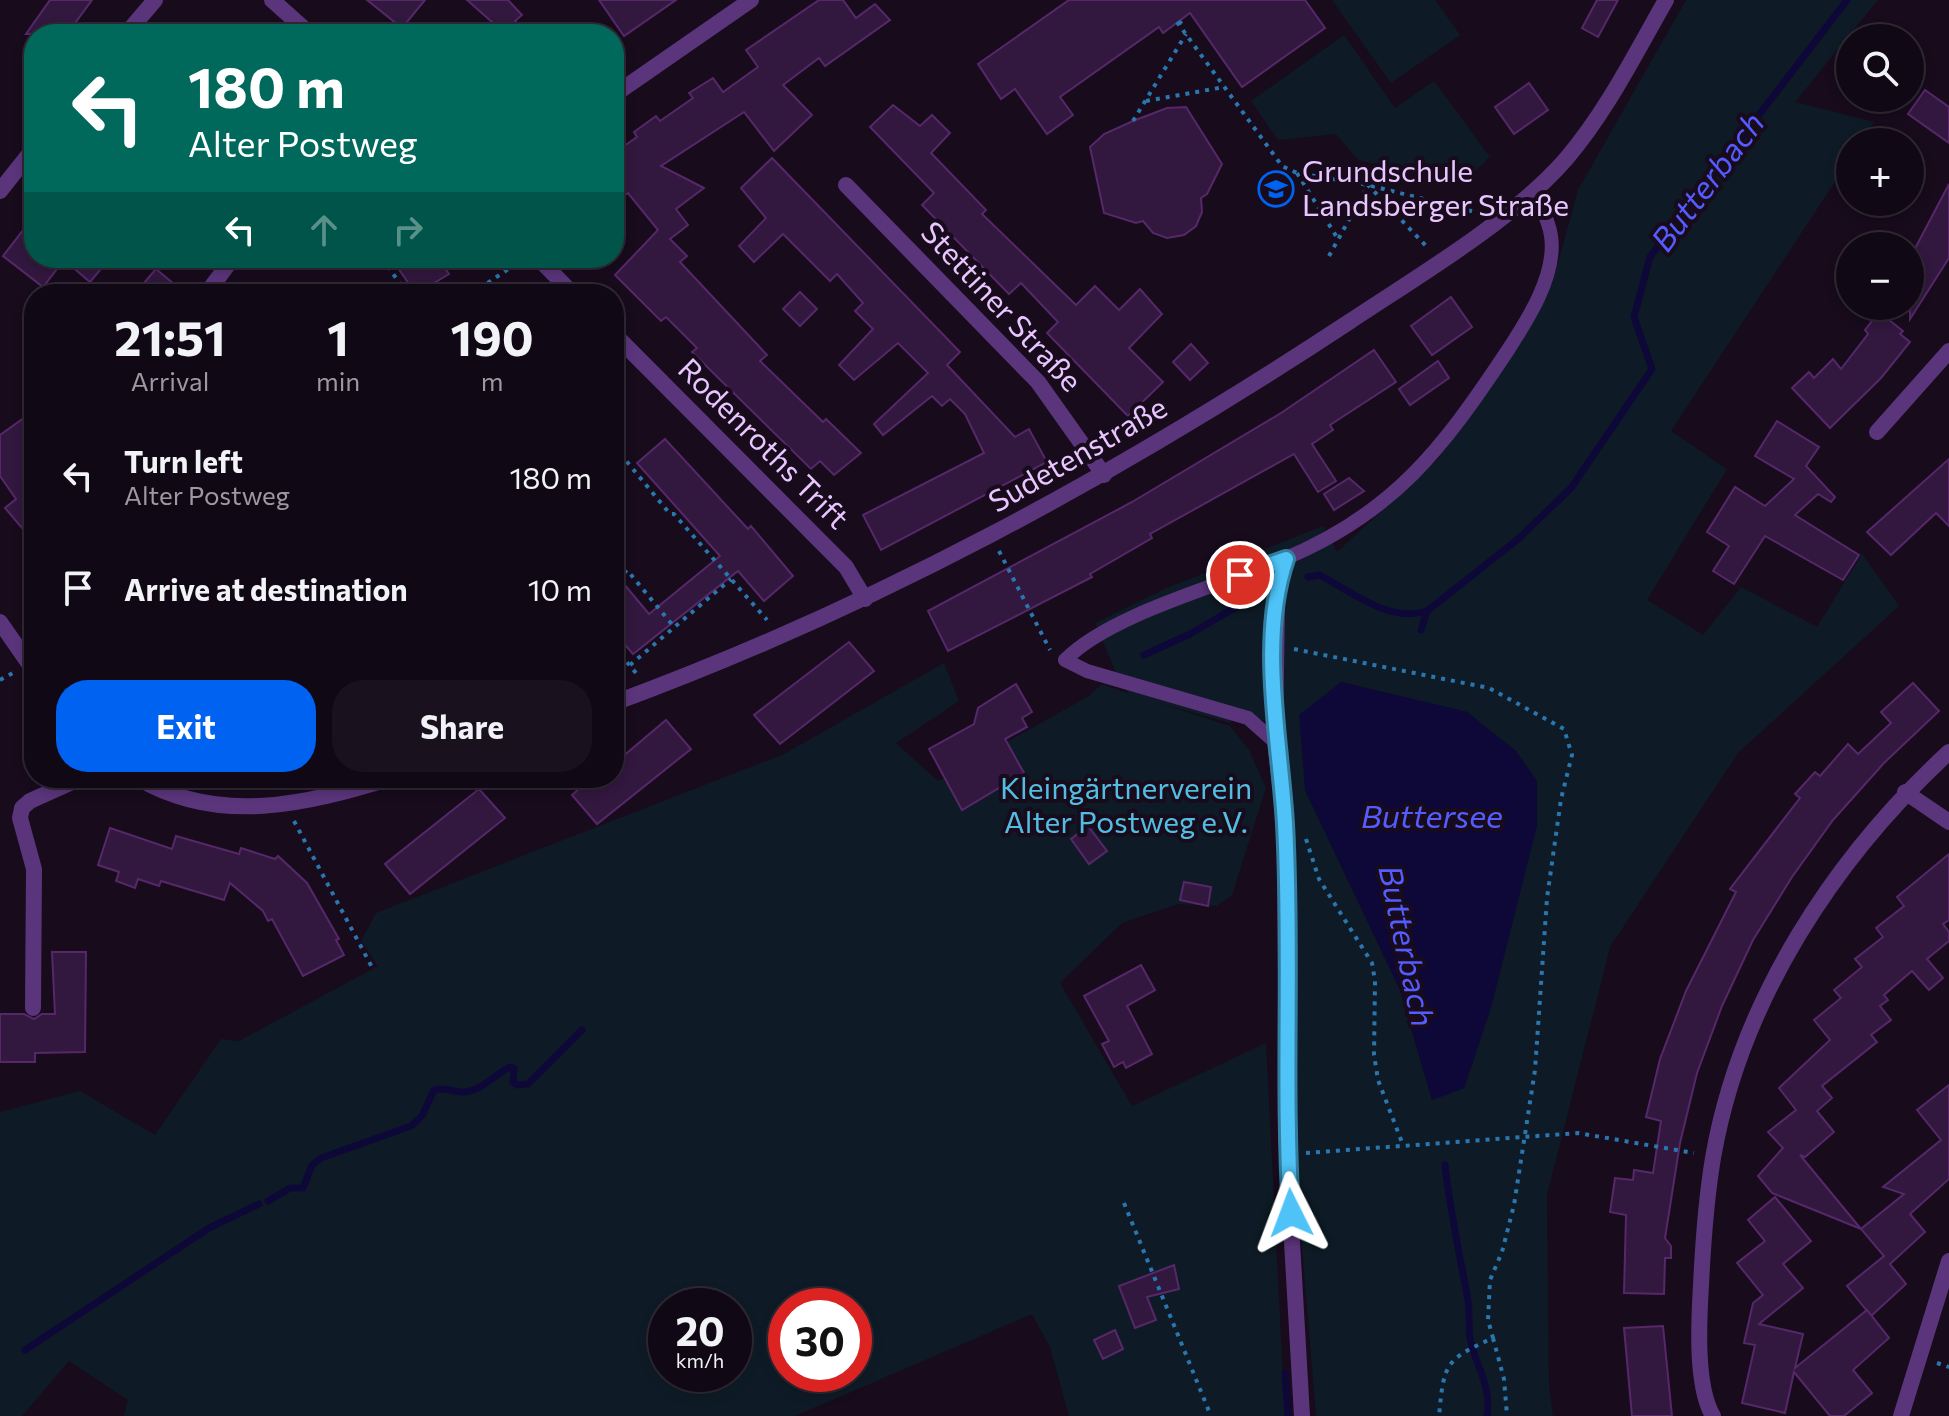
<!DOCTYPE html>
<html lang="en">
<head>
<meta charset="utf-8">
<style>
  :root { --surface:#110815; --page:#1a111e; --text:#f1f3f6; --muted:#9c9aa0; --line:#302934; --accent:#0062f1 }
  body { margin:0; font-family:Commissioner,sans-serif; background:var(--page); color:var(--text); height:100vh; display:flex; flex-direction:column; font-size:30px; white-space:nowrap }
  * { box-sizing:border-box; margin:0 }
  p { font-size:26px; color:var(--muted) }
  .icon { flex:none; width:44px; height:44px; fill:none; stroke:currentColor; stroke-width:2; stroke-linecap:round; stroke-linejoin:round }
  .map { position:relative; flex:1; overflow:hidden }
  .details { position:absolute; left:24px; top:284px; width:600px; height:504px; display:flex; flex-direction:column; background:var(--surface); border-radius:32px; box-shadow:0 4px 12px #0003,0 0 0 2px var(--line) }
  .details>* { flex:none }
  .banner { position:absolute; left:24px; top:24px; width:600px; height:244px; border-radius:32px; box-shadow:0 4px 12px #0003,0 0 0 2px var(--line); background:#00695c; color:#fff; overflow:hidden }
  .tools { position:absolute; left:1836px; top:24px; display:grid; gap:16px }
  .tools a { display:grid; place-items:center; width:88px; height:88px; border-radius:50%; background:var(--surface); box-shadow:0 4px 12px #0003,0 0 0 2px var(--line); font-size:40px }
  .speed { position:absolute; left:648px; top:1288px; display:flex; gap:16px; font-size:40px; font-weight:700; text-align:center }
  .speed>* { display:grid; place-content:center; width:104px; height:104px; border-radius:50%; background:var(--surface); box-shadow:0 4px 12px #0003,0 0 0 2px var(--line); line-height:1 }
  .speed small { font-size:20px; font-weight:400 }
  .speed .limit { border:12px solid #d22; background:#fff; color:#111 }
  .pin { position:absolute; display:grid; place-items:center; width:68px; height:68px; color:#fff; margin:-34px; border:4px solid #fff; border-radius:50%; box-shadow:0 2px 8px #0007 }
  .me { position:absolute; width:88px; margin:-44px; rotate:357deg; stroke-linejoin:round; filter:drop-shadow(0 0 6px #0008) }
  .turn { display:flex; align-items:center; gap:28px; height:168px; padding:0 32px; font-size:36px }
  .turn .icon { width:104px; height:104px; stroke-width:2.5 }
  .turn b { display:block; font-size:56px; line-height:68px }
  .lanes { display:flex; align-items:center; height:76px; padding:0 32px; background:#0003; justify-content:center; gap:40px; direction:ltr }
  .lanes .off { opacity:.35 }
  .eta { display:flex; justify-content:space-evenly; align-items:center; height:136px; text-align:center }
  .eta b { font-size:48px; font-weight:700; line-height:56px }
  .cta { display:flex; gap:16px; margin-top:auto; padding:16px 32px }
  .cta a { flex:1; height:92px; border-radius:32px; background:var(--accent); color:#fff; font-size:32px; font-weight:700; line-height:92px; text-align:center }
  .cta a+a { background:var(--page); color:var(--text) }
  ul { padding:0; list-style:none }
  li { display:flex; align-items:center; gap:24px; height:112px; padding:0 32px }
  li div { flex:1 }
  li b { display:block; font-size:30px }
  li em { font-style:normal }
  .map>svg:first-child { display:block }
</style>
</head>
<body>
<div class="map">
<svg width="1949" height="1416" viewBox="0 0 1949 1416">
  <rect width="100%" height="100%" fill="#170b1c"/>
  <g fill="#0e1b26" fill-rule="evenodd">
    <polygon points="1332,0 1435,0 1460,35 1391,83"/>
    <path d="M 1686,0 L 1878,0 L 1795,102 L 1874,122 L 1861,142 L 1850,142 L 1850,159 L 1671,431 L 1727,469 L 1647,600 L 1703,635 L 1741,587 L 1817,627 L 1862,554 L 1899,606 L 1738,753 L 1610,947 L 1547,1195 L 1549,1385 L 1553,1416 L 1316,1416 L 1293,1139 L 1286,729 L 1236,710 L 1230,723 L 1155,702 L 1230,726 L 1249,750 L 1266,788 L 1232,895 L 1217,906 L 1178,904 L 1122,923 L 1060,983 L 1132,1106 L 1266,1043 L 1285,1416 L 1069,1416 L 1050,1347 L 1032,1314 L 795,1416 L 124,1416 L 128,1400 L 69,1361 L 22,1416 L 0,1416 L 0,1112 L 80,1091 L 155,1135 L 221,1039 L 239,1041 L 378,966 L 361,941 L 376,913 L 784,754 L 944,663 L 959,701 L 896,743 L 938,781 L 1089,696 L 1102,684 L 1129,694 L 1117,675 L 1095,623 L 1169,587 L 1323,526 L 1337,552 L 1438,459 L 1520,344 L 1556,270 L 1578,190 ZM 1341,682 L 1467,712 L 1517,752 L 1475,1056 L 1464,1088 L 1432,1100 L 1400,990 L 1305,790 ZM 666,1306 L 734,1306 L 734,1374 L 666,1374 ZM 786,1306 L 854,1306 L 854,1374 L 786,1374 Z"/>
    <polygon points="1344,35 1395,108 1434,81 1490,157 1461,184 1358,160 1336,134 1278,140 1251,101"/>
  </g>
  <polygon fill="#0e0839" points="1341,682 1467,712 1517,752 1537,781 1537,826 1491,1008 1464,1088 1432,1100 1400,990 1305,790 1299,715"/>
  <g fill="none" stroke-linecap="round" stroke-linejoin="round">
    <g stroke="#0e0839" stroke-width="7">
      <path d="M 1308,577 L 1320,575 C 1353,593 1390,623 1427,611"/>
      <polyline points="1421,630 1427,611 1517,540 1571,488 1652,369 1634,317 1650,257 1847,0"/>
      <polyline points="1144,655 1190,634 1257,595"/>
      <path d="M 1445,1165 C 1450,1212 1460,1255 1468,1301 C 1470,1313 1468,1326 1470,1338 C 1475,1365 1492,1385 1487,1416"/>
      <path d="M 268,1201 L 290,1188 L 303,1188 L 312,1165 L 321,1158 L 411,1126 L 422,1116 L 434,1090 C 445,1086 454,1093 465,1092 C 483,1090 495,1074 510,1067 L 514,1069 L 513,1082 L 517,1085 L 528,1084 L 582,1030"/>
      <polyline points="25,1350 209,1228 259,1204"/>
      <polyline points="1285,1373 1288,1416"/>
    </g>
  </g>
  <g fill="#32173e" stroke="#56286a" stroke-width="2">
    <polygon points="50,0 92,0 67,34 26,34"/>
    <polygon points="367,0 425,0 402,28"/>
    <polygon points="467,0 508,0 522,15 515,21 527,34 480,34 492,22"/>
    <polygon points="599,0 676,0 624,36"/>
    <polygon points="819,0 843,0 856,18 875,4 890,20 825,66 819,58 783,85 812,115 774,151 744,112 661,166 704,188 676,209 688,225 670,239 687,256 680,262 767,355 760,361 823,422 826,419 861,453 834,475 820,461 811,469 692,352 697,348 666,317 661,321 615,275 658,230 628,193 614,202 614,153 637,137 634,132 656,116 660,121 693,98 689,93 713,78 723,92 758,67 746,50"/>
    <polygon points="1069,0 1305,0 1325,28 1242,87 1190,13 1163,33 1159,27 1060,97 1073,115 1047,134 1015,89 1001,99 978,64"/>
    <polygon points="1597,0 1618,0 1598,37 1582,28"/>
    <polygon points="1529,83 1548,110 1514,134 1495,107"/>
    <polygon points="1925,90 1949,107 1949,143 1908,114"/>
    <polygon points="893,105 920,126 932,115 950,133 931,153 986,210 982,214 1076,305 1095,286 1119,310 1140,289 1162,314 1129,348 1163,382 1128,416 1047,333 1058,322 1021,283 1009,294 922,205 934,193 870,127"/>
    <polygon points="1186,107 1222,164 1207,194 1201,198 1202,212 1196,226 1184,235 1167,238 1153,233 1143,221 1136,223 1104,213 1090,147 1104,134 1133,121 1167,108"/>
    <polygon points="772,158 960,352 947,365 1015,437 1029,429 1047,462 881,550 863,515 984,453 965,414 950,399 942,406 932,396 883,435 874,424 928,373 898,343 854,380 839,365 873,329 855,311 863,303 837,274 830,281 783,234 754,262 739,246 766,218 741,188"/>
    <polygon points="1949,184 1949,258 1910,319 1910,258"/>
    <polygon points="34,216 34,258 110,258 90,282 64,260 43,287 3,256"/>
    <polygon points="391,258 438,258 449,274 416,294"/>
    <polygon points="156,269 186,294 157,294 144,283"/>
    <polygon points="800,292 817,309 800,326 783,309"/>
    <polygon points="1451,297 1472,327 1432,355 1411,326"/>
    <polygon points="1879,312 1903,331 1900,334 1910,342 1881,378 1830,428 1792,388 1809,372 1814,378 1833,359 1841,369 1868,334 1865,330"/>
    <polygon points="1191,344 1208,363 1190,380 1173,362"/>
    <polygon points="1374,350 1396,382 1330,425 1333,430 1312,444 1336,481 1318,492 1294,454 1150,534 1152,538 1090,574 1092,577 948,651 928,611 1132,502 1281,413"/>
    <polygon points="1438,361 1449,378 1410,405 1399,389"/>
    <polygon points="24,418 34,432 34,542 5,508 16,499 0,476 0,435"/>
    <polygon points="1777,421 1819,447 1806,466 1835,497 1831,502 1818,494 1795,515 1859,555 1843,580 1765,536 1734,584 1713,571 1729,546 1707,532 1735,487 1765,506 1794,479 1755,456"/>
    <polygon points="665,439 748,529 751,526 793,576 764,601 738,571 633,654 614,632 614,572 649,614 720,556 637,463"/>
    <polygon points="1949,459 1949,526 1936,513 1891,555 1867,532"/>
    <polygon points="1349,478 1364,491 1334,510 1324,494"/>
    <polygon points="849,642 874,671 780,744 754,715"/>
    <polygon points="1913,683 1939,711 1884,763 1833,820 1792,877 1753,940 1722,1006 1697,1073 1680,1143 1665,1238 1671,1246 1671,1258 1665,1258 1664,1294 1624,1293 1626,1215 1610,1212 1615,1178 1633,1180 1634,1170 1653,1173 1661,1121 1646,1117 1660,1059 1686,991 1736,892 1730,889 1800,798 1795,794 1815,772 1820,776 1848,744 1858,754 1891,723 1881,712"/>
    <polygon points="1016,684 1032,712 1022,718 1027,727 1005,739 1024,773 962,810 929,749 974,724 978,708"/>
    <polygon points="666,720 691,749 597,824 572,795 591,778 614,778 614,764"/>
    <polygon points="479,789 505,818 410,894 385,864"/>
    <polygon points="1088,826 1107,851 1089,864 1071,839"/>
    <polygon points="110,828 172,849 176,836 239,854 241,848 275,859 278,856 307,883 339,939 336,940 344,955 303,976 272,919 268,921 263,911 230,883 224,900 161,881 159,886 138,879 135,888 116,881 119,872 98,865"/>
    <polygon points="1949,854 1949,920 1943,924 1949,932 1949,941 1927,959 1943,978 1929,990 1912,971 1884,995 1888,1000 1880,1006 1891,1020 1871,1035 1877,1042 1822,1086 1832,1098 1817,1111 1834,1132 1805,1157 1800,1155 1861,1229 1772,1193 1758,1176 1783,1148 1768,1132 1796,1110 1779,1088 1830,1040 1814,1020 1841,998 1834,990 1862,967 1855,959 1883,937 1876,928 1904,906 1897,897"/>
    <polygon points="1184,882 1211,887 1208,906 1180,900"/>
    <polygon points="52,952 86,952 85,1052 35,1053 35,1062 0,1062 0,1014 24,1014 34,1019 42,1014 55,1014"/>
    <polygon points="1141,965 1155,990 1127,1006 1152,1054 1126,1068 1123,1062 1114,1067 1102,1044 1109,1041 1084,996"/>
    <polygon points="1949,1085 1949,1179 1910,1214 1925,1232 1890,1264 1906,1284 1871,1316 1847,1286 1884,1256 1861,1229 1904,1194 1883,1187 1941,1140 1917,1110"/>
    <polygon points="1775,1197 1811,1241 1783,1264 1803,1288 1759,1324 1803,1334 1795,1368 1867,1310 1889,1338 1853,1370 1872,1393 1844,1416 1830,1416 1794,1372 1785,1413 1742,1403 1755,1345 1744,1343 1753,1303 1763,1295 1737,1263 1765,1241 1748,1220"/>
    <polygon points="1174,1265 1179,1289 1147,1297 1156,1320 1135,1328 1119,1286"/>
    <polygon points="1663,1326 1672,1416 1632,1416 1624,1328"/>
    <polygon points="1115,1330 1123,1349 1103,1359 1094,1340"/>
  </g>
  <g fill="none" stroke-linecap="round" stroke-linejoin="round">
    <g stroke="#2a76af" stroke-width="4" stroke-dasharray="4 6" stroke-linecap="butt">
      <polyline points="1177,22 1282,166 1297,173 1368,185 1475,212"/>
      <polyline points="1179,24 1185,17"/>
      <polyline points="1146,101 1224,87"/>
      <polyline points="1133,121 1186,34"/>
      <polyline points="1297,173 1338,239"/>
      <polyline points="1329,256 1368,185 1427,247"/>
      <polyline points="382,258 407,294"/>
      <polyline points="436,294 445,294"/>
      <polyline points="471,294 519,262"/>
      <polyline points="614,446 670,514 674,514 767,620"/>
      <polyline points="999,551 1050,650"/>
      <polyline points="624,573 627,570 675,628"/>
      <polyline points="614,647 636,673"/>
      <path d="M 1294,649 L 1489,688 L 1564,729 L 1572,755 L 1561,799 L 1547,898 L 1535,1070 L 1514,1205 L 1502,1252 L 1490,1280 L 1488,1320 L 1493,1338 C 1444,1360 1444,1364 1439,1416"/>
      <polyline points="630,665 731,579"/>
      <polyline points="0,680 13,673"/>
      <polyline points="294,821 374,971"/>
      <polyline points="1306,839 1319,879 1372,963 1375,981 1374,1055 1378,1080 1403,1145"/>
      <polyline points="1306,1153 1578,1133 1694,1153"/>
      <polyline points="1124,1203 1211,1416"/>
      <polyline points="1493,1338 1504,1379 1507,1416"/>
      <polyline points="1937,1363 1949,1367"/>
    </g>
    <path stroke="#5b357c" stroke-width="14" d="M 1275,742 L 1248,718 L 1087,671 L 1065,660 C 1110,614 1222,585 1284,559 C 1394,513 1442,449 1506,353 C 1527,321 1557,275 1551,236 C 1549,220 1540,205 1534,191"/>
    <g stroke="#5b357c" stroke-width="16">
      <polyline points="272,0 310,34"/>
      <polyline points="126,34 155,0"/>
      <polyline points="614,95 751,0"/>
      <polyline points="846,185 1038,382 1104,475"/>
      <polyline points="0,191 34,148"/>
      <polyline points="538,258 573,294"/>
      <polyline points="206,294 233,258"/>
      <polyline points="614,334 846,567 865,599"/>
      <polyline points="1877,432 1949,351"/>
      <polyline points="1286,559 1277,601 1275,742 1285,825 1287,1155 1302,1416"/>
      <polyline points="0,622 34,671"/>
      <path d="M 614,703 C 875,607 1117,475 1349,322 C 1418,276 1512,221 1566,159 C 1607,111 1635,54 1666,0"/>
      <path d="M 138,778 C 219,826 307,804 391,778"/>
      <polyline points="1905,792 1949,822"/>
      <polyline points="33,1008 34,869 20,818 22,808 30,801 81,778"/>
      <path d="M 1713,1416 C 1695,1386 1699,1319 1701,1285 C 1703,1243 1706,1200 1713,1158 C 1740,1001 1834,858 1949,752"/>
      <polyline points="1901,1416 1949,1261"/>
    </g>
  </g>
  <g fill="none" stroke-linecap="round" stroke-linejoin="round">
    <defs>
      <path id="route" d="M 1240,575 L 1286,559 C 1258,640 1280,740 1285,824 C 1292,953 1283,1083 1291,1213"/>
    </defs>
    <use href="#route" stroke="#337fa1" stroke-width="20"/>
    <use href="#route" stroke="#4fc3f7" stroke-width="14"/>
  </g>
  <defs>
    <symbol id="school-ring" viewBox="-11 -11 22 22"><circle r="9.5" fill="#170b1c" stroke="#0062f1" stroke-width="1.5"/><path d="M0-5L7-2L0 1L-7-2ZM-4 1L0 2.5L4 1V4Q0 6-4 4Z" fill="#0062f1"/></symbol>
  </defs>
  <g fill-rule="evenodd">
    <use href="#school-ring" x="1256" y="169" width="40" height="40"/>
  </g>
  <g text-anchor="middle" stroke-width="8" stroke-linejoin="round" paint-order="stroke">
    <g font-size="30" fill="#e9c6ff" stroke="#170b1c" text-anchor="start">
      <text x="1302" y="182">Grundschule<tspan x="1302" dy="34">Landsberger Straße</tspan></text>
    </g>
    <g font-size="30" fill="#e9c6ff" stroke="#170b1c">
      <text transform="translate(1001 307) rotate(47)" y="10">Stettiner Straße</text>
      <text transform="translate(763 444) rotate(45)" y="10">Rodenroths Trift</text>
      <text transform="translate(1078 455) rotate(-30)" y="10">Sudetenstraße</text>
    </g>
    <g font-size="30" fill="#52bde0" stroke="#170b1c">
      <text x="1126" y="799">Kleingärtnerverein<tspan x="1126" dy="34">Alter Postweg e.V.</tspan></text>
    </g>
    <g font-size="32" font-style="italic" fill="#545cff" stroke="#170b1c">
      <text transform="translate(1708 182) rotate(-53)" y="11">Butterbach</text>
      <text x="1432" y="828">Buttersee</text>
      <text transform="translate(1406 946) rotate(78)" y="11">Butterbach</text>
    </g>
  </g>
</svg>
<div class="tools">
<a><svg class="icon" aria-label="search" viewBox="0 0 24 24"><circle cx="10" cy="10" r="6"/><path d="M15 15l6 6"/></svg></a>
<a>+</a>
<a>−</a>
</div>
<div class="speed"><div>20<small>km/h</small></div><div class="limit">30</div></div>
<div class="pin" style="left:1240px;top:575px;background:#d93025"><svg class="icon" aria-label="arrive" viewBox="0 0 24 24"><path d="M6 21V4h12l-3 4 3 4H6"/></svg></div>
<svg class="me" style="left:1291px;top:1213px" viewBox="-20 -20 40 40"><path d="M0-17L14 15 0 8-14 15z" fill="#4fc3f7" stroke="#fff" stroke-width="4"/></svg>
<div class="banner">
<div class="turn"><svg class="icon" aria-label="left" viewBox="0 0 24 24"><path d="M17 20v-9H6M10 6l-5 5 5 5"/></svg><div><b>180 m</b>Alter Postweg</div></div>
<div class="lanes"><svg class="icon" aria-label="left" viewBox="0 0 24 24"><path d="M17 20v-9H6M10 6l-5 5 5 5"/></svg><svg class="icon off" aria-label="ahead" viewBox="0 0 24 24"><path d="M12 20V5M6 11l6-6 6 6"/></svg><svg class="icon off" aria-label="right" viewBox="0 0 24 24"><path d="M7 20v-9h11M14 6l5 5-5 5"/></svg></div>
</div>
<section class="details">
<div class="eta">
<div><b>21:51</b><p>Arrival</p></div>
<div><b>1</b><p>min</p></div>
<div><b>190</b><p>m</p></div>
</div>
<ul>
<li><svg class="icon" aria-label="left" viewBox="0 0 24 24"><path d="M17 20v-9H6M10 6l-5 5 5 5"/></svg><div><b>Turn left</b><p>Alter Postweg</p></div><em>180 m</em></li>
<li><svg class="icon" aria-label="arrive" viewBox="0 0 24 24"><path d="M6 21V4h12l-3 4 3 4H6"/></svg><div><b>Arrive at destination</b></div><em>10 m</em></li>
</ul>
<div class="cta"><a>Exit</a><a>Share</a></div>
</section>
</div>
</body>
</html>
